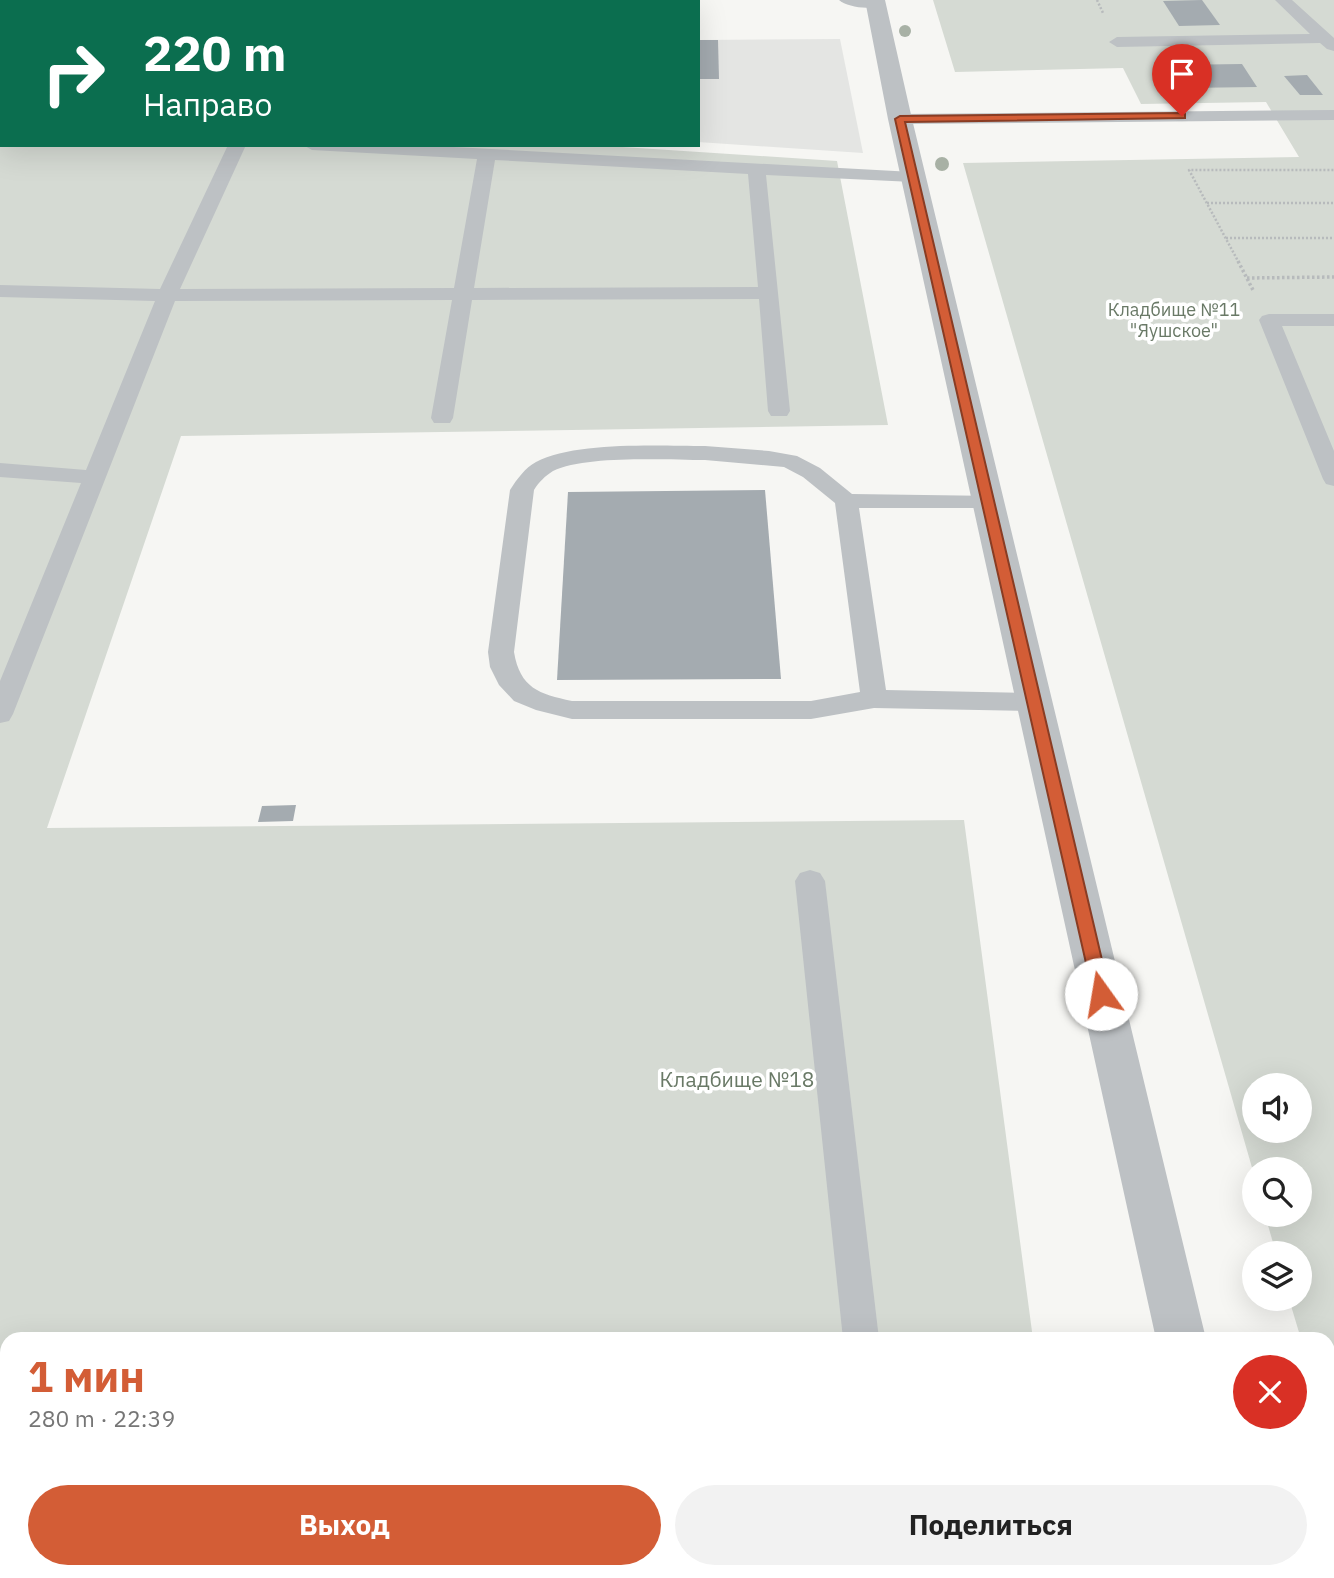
<!DOCTYPE html>
<html lang="ru">
<head>
<meta charset="utf-8">
<style>
  :root { --surface:#fff; --page:#f2f2f2; --text:#222; --muted:#767676; --accent:#d35d36 }
  body { margin:0; font-family:"IBM Plex Sans",sans-serif; background:var(--page); color:var(--text); height:100vh; display:flex; flex-direction:column; font-size:26px; white-space:nowrap }
  * { box-sizing:border-box; margin:0 }
  p { font-size:23px; color:var(--muted) }
  .icon { flex:none; width:38px; height:38px; fill:none; stroke:currentColor; stroke-width:2; stroke-linecap:round; stroke-linejoin:round }
  .map { position:relative; flex:1; overflow:hidden }
  .drawer { position:absolute; left:0px; top:1332px; width:1335px; height:247px; display:flex; flex-direction:column; background:var(--surface); border-radius:21px 21px 0 0; box-shadow:0 7px 28px #0002 }
  .drawer>* { flex:none }
  .guide { position:absolute; left:0px; top:0px; width:700px; height:147px; box-shadow:0 7px 28px #0002; background:#0b6e4f; color:#fff; overflow:hidden }
  .fabs { position:absolute; left:1242px; top:1073px; display:grid; gap:14px }
  .fabs a { display:grid; place-items:center; width:70px; height:70px; border-radius:50%; background:var(--surface); box-shadow:0 7px 28px #0002; font-size:35px }
  .pin { position:absolute; display:grid; place-items:center; width:60px; height:60px; color:#fff; margin:-72px -30px; border-radius:50% 50% 50% 0; rotate:-45deg; box-shadow:0 0 7px #0007 }
  .pin .icon { rotate:45deg }
  .me { position:absolute; width:77px; margin:-38px; rotate:347deg; stroke-linejoin:round; filter:drop-shadow(0 0 5px #0008) }
  .turn { display:flex; align-items:center; gap:24px; height:147px; padding:0 28px; font-size:32px }
  .turn .icon { width:91px; height:91px; stroke-width:2.5 }
  .turn b { display:block; font-size:49px; line-height:60px }
  .round { display:grid; place-items:center; flex:none; width:74px; height:74px; border-radius:37px; background:var(--page) }
  .headline { display:flex; align-items:center; justify-content:space-between; height:119px; padding:0 28px }
  h1 { font-size:42px; font-weight:700; line-height:52px; color:var(--accent) }
  .cta { display:flex; gap:14px; margin-top:auto; padding:14px 28px }
  .cta a { flex:1; height:80px; border-radius:42px; background:var(--accent); color:#fff; font-size:28px; font-weight:700; line-height:80px; text-align:center }
  .cta a+a { background:var(--page); color:var(--text) }
  .map>svg:first-child { display:block }
</style>
</head>
<body>
<div class="map">
<svg width="1334" height="1578" viewBox="0 0 1334 1578">
  <rect width="100%" height="100%" fill="#f6f6f3"/>
  <polygon fill="#e4e5e3" points="840,39 863,153 698,142 698,40"/>
  <g fill="#d5dad3" fill-rule="evenodd">
    <path d="M 933,0 L 1334,0 L 1334,1454 L 1328,1434 L 1328,1339 L 1301,1339 L 1289,1299 L 1300,1298 L 1300,1253 L 1276,1253 L 1265,1215 L 1300,1214 L 1300,1169 L 1255,1169 L 1255,1178 L 963,163 L 1299,157 L 1266,102 L 1141,104 L 1123,68 L 955,72 ZM 1255,1085 L 1300,1085 L 1300,1130 L 1255,1130 Z"/>
    <polygon points="0,108 2,145 592,145 837,161 888,425 181,436 47,828 964,820 1033,1339 7,1339 7,1572 1065,1572 1065,1578 0,1578"/>
  </g>
  <g fill="#a4abb0">
    <polygon points="1202,0 1220,25 1179,26 1163,1"/>
    <polygon points="698,40 718,40 719,79 698,79"/>
    <polygon points="1242,64 1257,87 1186,88 1172,65"/>
    <polygon points="1307,75 1323,95 1300,95 1284,76"/>
    <polygon points="765,490 781,679 557,680 568,492"/>
    <polygon points="296,805 293,821 258,822 262,806"/>
  </g>
  <g fill="none" stroke-linecap="round" stroke-linejoin="round">
    <g stroke="#b7babc" stroke-width="2.5" stroke-dasharray="2 2" stroke-linecap="butt">
      <polyline points="1097,0 1103,13"/>
      <polyline points="1207,203 1334,203"/>
      <polyline points="1226,238 1334,238"/>
      <polyline points="1239,263 1189,170 1334,170"/>
    </g>
    <g stroke="#b7babc" stroke-width="3.5" stroke-dasharray="2.5 2.5" stroke-linecap="butt">
      <polyline points="1238,261 1254,292"/>
      <polyline points="1247,278 1334,277"/>
    </g>
    <g fill="#bdc1c4" fill-rule="evenodd">
      <path d="M 839,0 L 882,0 L 884,3 C 875,11 848,8 839,0 Z"/>
      <polygon points="1275,0 1292,0 1334,38 1334,51 1327,49 1320,43 1117,47 1109,42 1117,37 1310,34"/>
      <polygon points="1334,110 1334,120 900,124 891,119 900,114"/>
      <rect x="0" y="122" width="2" height="10"/>
      <path d="M 228,145 L 246,145 L 180,289 L 454,288 L 477,159 L 312,150 L 303,145 L 416,145 L 913,172 L 922,177 L 913,182 L 766,175 L 790,411 L 787,416 L 771,416 L 768,411 L 759,299 L 472,300 L 453,418 L 450,423 L 434,423 L 431,418 L 452,300 L 175,301 L 13,714 L 9,721 L 0,723 L 0,681 L 81,483 L 0,477 L 0,463 L 86,470 L 155,301 L 0,297 L 0,285 L 160,289 ZM 495,160 L 748,174 L 758,287 L 474,288 Z"/>
      <polygon points="1269,314 1334,314 1334,326 1282,326 1334,451 1334,486 1326,484 1323,479 1259,320 1262,316"/>
      <path d="M 705,446 L 769,451 L 797,456 L 820,468 L 852,494 L 996,496 L 1000,501 L 996,506 L 988,508 L 859,508 L 886,690 L 1034,693 L 1043,696 L 1047,702 L 1043,708 L 1034,711 L 874,708 L 811,719 L 572,719 L 536,710 L 514,701 L 499,685 L 490,667 L 488,652 L 510,490 C 517,479 525,468 536,462 C 575,441 661,446 705,446 ZM 705,460 L 784,467 L 803,477 L 835,503 L 860,692 L 811,701 L 572,701 C 539,694 520,688 514,652 L 534,490 C 539,482 545,476 553,471 C 585,455 668,460 705,460 Z"/>
      <polygon points="810,870 820,873 825,881 879,1339 843,1339 795,881 800,873"/>
      <polygon points="867,1572 907,1572 908,1578 868,1578"/>
    </g>
    <g fill="#bdc1c4" fill-rule="evenodd">
      <polygon points="865,0 885,0 912,119 1206,1339 1156,1339 888,119"/>
      <polygon points="1206,1572 1262,1572 1264,1578 1208,1578"/>
    </g>
  </g>
  <g fill="#a8b1a5">
    <circle cx="905" cy="31" r="6"/>
    <circle cx="942" cy="164" r="7"/>
  </g>
  <polygon fill="#d35d36" stroke="#893c23" stroke-width="2" points="1182,113 1185,114 1185,118 905,122 1110,994 1108,999 1101,1001 1095,999 1093,994 895,119 900,116"/>
  <g text-anchor="middle" stroke-width="7" stroke-linejoin="round" paint-order="stroke">
    <g font-size="18" fill="#697966" stroke="#fff">
      <text x="1174" y="316">Кладбище №11<tspan x="1174" dy="21">"Яушское"</tspan></text>
    </g>
    <g font-size="21" fill="#697966" stroke="#fff">
      <text x="737" y="1087">Кладбище №18</text>
    </g>
  </g>
</svg>
<div class="fabs">
<a><svg class="icon" aria-label="sound" viewBox="0 0 24 24"><path d="M4 9h4l5-4v14l-5-4H4zM17 9q2 3 0 6"/></svg></a>
<a><svg class="icon" aria-label="search" viewBox="0 0 24 24"><circle cx="10" cy="10" r="6"/><path d="M15 15l6 6"/></svg></a>
<a><svg class="icon" aria-label="layers" viewBox="0 0 24 24"><path d="M12 4l9 5-9 5-9-5zM3 14l9 5 9-5"/></svg></a>
</div>
<div class="pin" style="left:1182px;top:116px;background:#d93025"><svg class="icon" aria-label="arrive" viewBox="0 0 24 24"><path d="M6 21V4h12l-3 4 3 4H6"/></svg></div>
<svg class="me" style="left:1101px;top:994px" viewBox="-20 -20 40 40"><circle r="19" fill="#fff"/><path d="M0-13L10 11 0 6-10 11z" fill="#d35d36"/></svg>
<div class="guide">
<div class="turn"><svg class="icon" aria-label="right" viewBox="0 0 24 24"><path d="M7 20v-9h11M14 6l5 5-5 5"/></svg><div><b>220 m</b>Направо</div></div>
</div>
<section class="drawer">
<div class="headline"><div><h1>1 мин</h1><p>280 m · 22:39</p></div><a class="round" style="background:#d93025;color:#fff"><svg class="icon" aria-label="close" viewBox="0 0 24 24"><path d="M6 6l12 12M18 6L6 18"/></svg></a></div>
<div class="cta"><a>Выход</a><a>Поделиться</a></div>
</section>
</div>
</body>
</html>
